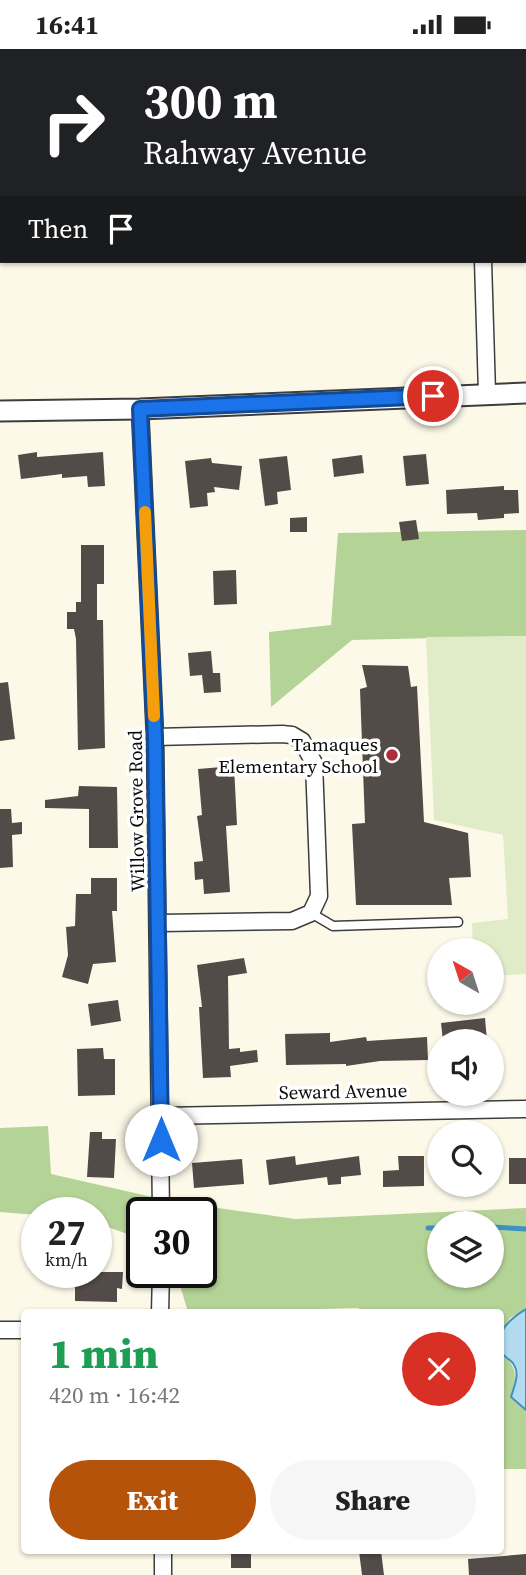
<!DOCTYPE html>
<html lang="en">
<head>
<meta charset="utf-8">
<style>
  :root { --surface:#fff; --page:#f6f6f6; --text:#222; --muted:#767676; --accent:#b45309 }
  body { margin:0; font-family:"Source Serif 4",serif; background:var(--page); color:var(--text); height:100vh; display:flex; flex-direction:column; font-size:26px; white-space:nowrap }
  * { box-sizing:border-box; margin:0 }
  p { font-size:23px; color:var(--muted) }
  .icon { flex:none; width:38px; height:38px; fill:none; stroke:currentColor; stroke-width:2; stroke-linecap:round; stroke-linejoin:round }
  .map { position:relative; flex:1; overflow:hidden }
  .sheet { position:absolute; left:21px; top:1260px; width:483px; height:245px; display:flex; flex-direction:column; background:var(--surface); border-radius:7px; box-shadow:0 2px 5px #0004 }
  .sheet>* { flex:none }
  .top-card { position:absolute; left:0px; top:0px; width:527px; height:214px; box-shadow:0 2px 5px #0004; background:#202124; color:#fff; overflow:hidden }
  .needle { width:46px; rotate:321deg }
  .controls { position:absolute; left:427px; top:889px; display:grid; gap:14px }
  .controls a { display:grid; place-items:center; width:77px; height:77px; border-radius:50%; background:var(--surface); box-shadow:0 2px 5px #0004; font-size:35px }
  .speed { position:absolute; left:21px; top:1148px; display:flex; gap:14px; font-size:35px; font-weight:700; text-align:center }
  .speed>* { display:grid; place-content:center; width:91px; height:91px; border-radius:50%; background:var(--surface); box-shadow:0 2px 5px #0004; line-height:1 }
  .speed small { font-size:18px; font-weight:400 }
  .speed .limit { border:4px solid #111; border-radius:10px; background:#fff; color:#111 }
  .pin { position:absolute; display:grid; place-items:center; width:60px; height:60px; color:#fff; margin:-30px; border:4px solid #fff; border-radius:50%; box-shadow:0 2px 7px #0007 }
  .me { position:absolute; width:77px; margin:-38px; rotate:0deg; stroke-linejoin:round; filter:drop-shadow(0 0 5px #0008) }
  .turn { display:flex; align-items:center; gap:24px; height:147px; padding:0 28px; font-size:32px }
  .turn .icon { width:91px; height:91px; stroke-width:2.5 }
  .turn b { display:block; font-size:49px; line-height:60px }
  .then { display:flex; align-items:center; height:66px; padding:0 28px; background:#0003; gap:14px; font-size:26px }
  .round { display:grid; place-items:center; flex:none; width:74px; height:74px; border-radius:37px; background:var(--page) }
  .summary { display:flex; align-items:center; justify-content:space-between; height:119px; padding:0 28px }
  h1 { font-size:42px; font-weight:800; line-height:52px; color:#1e9e55 }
  .action { display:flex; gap:14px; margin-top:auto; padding:14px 28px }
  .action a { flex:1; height:80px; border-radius:42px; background:var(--accent); color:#fff; font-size:28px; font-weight:800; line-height:80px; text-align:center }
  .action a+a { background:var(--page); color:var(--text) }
  .status { display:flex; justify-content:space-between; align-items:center; height:49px; padding:0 35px; background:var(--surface); direction:ltr }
  .status svg { height:19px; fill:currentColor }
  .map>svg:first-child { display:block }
</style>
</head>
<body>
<div class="status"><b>16:41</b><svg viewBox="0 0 49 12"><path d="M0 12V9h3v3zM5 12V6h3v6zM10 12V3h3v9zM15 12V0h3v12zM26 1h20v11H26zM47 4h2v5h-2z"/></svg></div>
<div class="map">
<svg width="526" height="1526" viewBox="0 0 526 1526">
  <rect width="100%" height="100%" fill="#fdf9e9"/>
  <g fill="#b4d397" fill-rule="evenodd">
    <polygon points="526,481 526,587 352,591 271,658 269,583 331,576 338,484"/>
    <path d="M 48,1077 L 51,1125 L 170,1152 L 295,1170 L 526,1159 L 526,1260 L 510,1269 L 501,1285 L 500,1264 L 364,1264 L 358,1259 L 188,1263 L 176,1223 L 201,1223 L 201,1164 L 142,1164 L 142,1190 L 96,1174 L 96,1164 L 37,1166 L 0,1163 L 0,1079 ZM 439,1174 L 492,1174 L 492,1227 L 439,1227 Z"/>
    <path d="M 500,1288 C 504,1319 523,1310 511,1348 L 526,1361 L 526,1420 L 501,1420 Z"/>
  </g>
  <polygon fill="#e0ecc7" points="526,587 526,925 492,927 492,901 473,901 472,874 508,870 503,786 434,771 426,588"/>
  <path fill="#b2dbf0" stroke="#3f91c1" stroke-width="2" d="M 526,1260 L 526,1361 L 511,1348 C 514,1338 520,1325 514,1316 C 512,1311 505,1309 502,1304 C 492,1284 511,1269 526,1260 Z"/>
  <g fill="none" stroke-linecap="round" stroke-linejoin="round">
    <g stroke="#3f91c1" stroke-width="5">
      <polyline points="492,1178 526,1180"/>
      <polyline points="428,1179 439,1179"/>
    </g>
  </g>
  <g fill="#524b47">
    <polygon points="37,403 37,408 103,403 105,437 88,438 87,427 62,429 62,425 21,430 18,406"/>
    <polygon points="426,405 429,435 406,437 403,407"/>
    <polygon points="362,406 364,424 334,428 332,410"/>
    <polygon points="287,407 291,441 277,443 278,455 265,457 259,410"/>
    <polygon points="211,409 212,414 242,417 239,441 214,438 215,443 207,444 208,457 190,459 185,412"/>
    <polygon points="504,437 504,441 518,441 519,464 504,465 504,469 478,471 477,464 447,465 446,441"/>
    <polygon points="307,468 307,483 290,483 290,469"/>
    <polygon points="416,471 419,490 402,492 399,473"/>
    <polygon points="81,496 104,496 104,535 97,535 97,571 103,571 105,699 78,701 76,590 74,580 67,580 67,563 76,563 76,553 81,553"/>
    <polygon points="236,521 237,555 214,556 213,522"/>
    <polygon points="211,602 213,624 220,624 221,643 204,644 202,626 190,627 188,604"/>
    <polygon points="362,616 408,617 411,638 417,637 424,773 468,784 471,828 449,829 452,856 356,856 352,775 365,774 360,640 367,638"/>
    <polygon points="8,633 15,690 0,692 0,634"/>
    <polygon points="234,717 237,776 226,777 230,843 204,845 203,830 195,831 194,813 203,812 197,767 202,766 198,720"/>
    <polygon points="79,737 117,738 118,799 89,799 89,760 45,759 45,751 78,747"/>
    <polygon points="0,760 11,760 12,774 22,773 22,785 12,786 13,818 0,819"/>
    <polygon points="91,829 117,829 117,862 112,862 116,913 93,915 88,935 62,928 68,906 66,878 75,877 76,845 91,845"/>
    <polygon points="244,909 247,924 228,927 229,1000 240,999 240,1003 257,1001 258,1013 230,1017 231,1028 203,1029 199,958 202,958 197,916"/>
    <polygon points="118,951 121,972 91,977 88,955"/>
    <polygon points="485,969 487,992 443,992 441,974"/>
    <polygon points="330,984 330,993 366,988 367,992 427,988 428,1011 380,1012 346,1017 346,1015 286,1016 285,985"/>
    <polygon points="103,999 104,1010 115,1010 115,1046 78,1047 77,1000"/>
    <polygon points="90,1083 102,1083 102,1090 116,1090 114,1129 87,1128"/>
    <polygon points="295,1107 296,1116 359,1107 361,1126 341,1128 341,1135 328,1136 327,1128 269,1136 266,1111"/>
    <polygon points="398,1107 424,1107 424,1137 383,1138 383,1122 399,1121"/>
    <rect x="509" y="1109" width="17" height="26"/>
    <polygon points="242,1110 244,1135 194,1139 192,1114"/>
    <polygon points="68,1223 123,1223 122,1240 117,1239 117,1253 75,1252 75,1238 68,1238"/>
    <rect x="231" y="1502" width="20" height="17"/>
    <polygon points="359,1502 381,1502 384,1526 362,1526"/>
    <polygon points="526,1505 526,1526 469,1526 468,1510"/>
  </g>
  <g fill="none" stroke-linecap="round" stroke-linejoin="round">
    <defs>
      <polyline id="service" points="311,864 333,877 458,873"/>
      <g id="minor">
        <polyline points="476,0 476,2"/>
        <polyline points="483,212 487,344"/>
        <polyline points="140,360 155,688 161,1164"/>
        <polyline points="155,688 282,685 292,686 302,692 314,714 319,847 311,864 292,872 160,874"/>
        <polyline points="161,1067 526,1060"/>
        <polyline points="160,1264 161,1223"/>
        <polyline points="0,1281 24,1281"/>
        <polyline points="163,1502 163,1526"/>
      </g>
      <polyline id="tertiary" points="0,362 140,360 526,344"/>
    </defs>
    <use href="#service" stroke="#3d3d3d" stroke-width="11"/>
    <use href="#minor" stroke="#3d3d3d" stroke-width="19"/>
    <use href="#tertiary" stroke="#3d3d3d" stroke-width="23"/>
    <use href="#service" stroke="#fff" stroke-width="8"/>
    <use href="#minor" stroke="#fff" stroke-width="16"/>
    <use href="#tertiary" stroke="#fff" stroke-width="19"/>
  </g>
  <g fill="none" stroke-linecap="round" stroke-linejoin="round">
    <defs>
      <polyline id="route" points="161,1091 155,688 140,360 433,347"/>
    </defs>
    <use href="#route" stroke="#114b97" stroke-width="18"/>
    <use href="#route" stroke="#1a73e8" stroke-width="12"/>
    <polyline stroke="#f59e0b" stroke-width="12" points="145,463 154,667"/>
  </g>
  <circle fill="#ad2e38" stroke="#fff" stroke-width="2.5" cx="392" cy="706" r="7"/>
  <g text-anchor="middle" stroke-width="7" stroke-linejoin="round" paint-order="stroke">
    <g font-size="19" fill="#0a0a0a" stroke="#fff" text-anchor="end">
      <text x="378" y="702">Tamaques<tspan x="378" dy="22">Elementary School</tspan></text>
    </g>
    <g font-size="19" fill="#0a0a0a" stroke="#fff">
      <text transform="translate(136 762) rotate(-91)" y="7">Willow Grove Road</text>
      <text transform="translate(343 1042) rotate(-1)" y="7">Seward Avenue</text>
    </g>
  </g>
</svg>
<div class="controls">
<a><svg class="needle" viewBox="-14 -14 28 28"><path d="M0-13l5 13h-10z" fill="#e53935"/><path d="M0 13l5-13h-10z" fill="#767676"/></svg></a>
<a><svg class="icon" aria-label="sound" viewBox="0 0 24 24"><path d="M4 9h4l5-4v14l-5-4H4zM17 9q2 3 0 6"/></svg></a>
<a><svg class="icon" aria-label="search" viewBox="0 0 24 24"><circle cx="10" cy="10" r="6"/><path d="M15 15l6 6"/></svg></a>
<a><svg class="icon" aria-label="layers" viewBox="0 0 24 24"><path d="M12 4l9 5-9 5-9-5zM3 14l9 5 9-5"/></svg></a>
</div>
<div class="speed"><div>27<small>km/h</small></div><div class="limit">30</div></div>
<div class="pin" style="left:433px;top:347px;background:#d93025"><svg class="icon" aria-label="arrive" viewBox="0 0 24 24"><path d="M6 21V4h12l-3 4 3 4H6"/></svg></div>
<svg class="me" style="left:161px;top:1091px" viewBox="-20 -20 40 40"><circle r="19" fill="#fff"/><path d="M0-13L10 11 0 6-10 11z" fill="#1a73e8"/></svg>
<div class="top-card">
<div class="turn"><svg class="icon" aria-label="right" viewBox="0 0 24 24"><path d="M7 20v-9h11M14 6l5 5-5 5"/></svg><div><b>300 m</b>Rahway Avenue</div></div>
<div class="then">Then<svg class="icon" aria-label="arrive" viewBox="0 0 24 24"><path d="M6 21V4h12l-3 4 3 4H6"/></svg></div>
</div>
<section class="sheet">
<div class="summary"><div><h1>1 min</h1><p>420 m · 16:42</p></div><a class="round" style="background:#d93025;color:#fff"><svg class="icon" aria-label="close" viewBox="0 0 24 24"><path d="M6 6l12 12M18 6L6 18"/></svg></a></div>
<div class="action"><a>Exit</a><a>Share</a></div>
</section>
</div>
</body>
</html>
